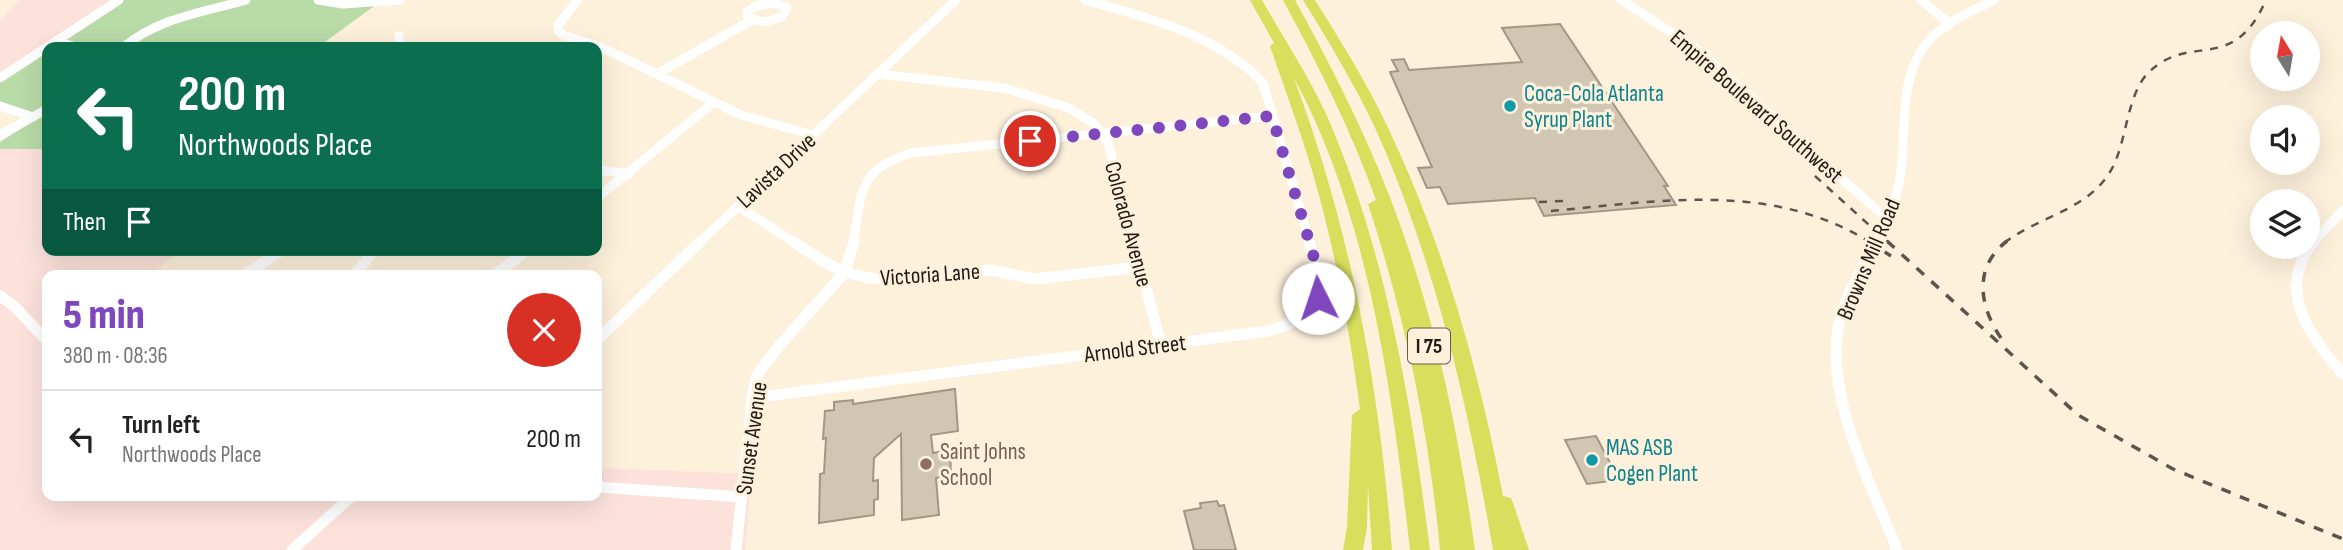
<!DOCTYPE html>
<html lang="en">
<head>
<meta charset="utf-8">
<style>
  :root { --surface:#fff; --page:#f2f2f2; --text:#222; --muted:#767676; --line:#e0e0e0; --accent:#7f47be }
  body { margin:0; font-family:"Sofia Sans Condensed",sans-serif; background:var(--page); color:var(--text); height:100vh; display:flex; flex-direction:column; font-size:26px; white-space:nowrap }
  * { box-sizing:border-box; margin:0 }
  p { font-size:23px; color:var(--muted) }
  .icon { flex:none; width:38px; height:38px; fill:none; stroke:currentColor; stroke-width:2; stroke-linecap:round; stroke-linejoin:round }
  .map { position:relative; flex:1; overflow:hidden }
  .details { position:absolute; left:42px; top:270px; width:560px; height:231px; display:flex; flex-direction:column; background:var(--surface); border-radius:14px; box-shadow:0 7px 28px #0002 }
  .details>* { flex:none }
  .guide { position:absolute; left:42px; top:42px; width:560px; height:214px; border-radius:14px; box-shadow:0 7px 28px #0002; background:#0b6e4f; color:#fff; overflow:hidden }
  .needle { width:46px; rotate:349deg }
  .fabs { position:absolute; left:2250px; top:21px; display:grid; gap:14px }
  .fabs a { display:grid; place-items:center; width:70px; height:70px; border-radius:50%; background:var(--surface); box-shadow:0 7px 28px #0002; font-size:35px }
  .pin { position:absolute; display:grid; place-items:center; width:60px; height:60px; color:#fff; margin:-30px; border:4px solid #fff; border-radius:50%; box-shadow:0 2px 7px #0007 }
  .me { position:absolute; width:77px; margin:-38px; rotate:356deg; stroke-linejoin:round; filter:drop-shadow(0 0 5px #0008) }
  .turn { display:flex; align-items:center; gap:24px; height:147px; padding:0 21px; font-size:32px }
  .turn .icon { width:91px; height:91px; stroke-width:2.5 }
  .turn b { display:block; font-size:49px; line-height:60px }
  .then { display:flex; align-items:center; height:66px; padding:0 21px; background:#0003; gap:14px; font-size:26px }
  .round { display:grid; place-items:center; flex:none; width:74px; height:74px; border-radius:37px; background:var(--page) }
  .headline { display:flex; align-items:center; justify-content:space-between; height:119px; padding:0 21px }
  h1 { font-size:42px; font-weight:800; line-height:52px; color:var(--accent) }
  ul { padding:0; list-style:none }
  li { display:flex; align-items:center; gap:21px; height:98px; padding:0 21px; border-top:2px solid var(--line) }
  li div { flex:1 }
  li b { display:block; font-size:26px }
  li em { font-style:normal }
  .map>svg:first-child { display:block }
</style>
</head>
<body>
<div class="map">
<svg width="2343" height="550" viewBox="0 0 2343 550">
  <rect width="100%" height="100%" fill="#fdf1dc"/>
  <g fill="#fce2db">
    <polygon points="19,0 116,0 0,75 0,21"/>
    <polygon points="0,149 47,149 47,250 181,250 150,275 47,275 47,495 597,495 597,468 752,474 745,550 0,550"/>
  </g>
  <g fill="#b9dba8">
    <polygon points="121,0 388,0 377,4 318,47 50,47"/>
    <polygon points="47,49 47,149 0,149 0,142 38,118 0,105 0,81"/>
  </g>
  <g fill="#d1c6b1" stroke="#a29784" stroke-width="2">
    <polygon points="1560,24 1668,186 1664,186 1676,205 1544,216 1535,198 1448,204 1440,187 1427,188 1418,168 1432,167 1390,72 1398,71 1392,60 1404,59 1409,70 1522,62 1502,28"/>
    <polygon points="955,389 958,431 931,435 933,453 950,450 951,476 936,478 939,515 902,520 901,434 874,458 873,481 878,480 878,499 874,500 874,515 819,523 820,474 824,473 826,438 823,439 825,411 834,410 834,402 853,400 853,404"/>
    <polygon points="1596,436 1619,480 1587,484 1565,440"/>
    <polygon points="1217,501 1219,506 1224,505 1236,550 1194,550 1184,511 1201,508 1200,503"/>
  </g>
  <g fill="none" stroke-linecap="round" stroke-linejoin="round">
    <g stroke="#fff" stroke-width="9">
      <polyline points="318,0 343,4 400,0"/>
      <polyline points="578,0 558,25 558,30 563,35 601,47 741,115 813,135"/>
      <path d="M 1085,0 C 1146,17 1219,35 1263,83 L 1310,243"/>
      <polyline points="1621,0 1697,49 1888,220"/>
      <polyline points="1921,0 1950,24"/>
      <polygon points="772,3 787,7 782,17 764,22 748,18 747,12 756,6"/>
      <polyline points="399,36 399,45"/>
      <polyline points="56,41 76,47"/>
      <path d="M 124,47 C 157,18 205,12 246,0"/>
      <polyline points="657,74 752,20"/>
      <polyline points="877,74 1004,88 1069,108 1093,123 1108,142 1134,243"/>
      <polyline points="0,78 119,0"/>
      <polyline points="0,106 33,117"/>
      <polyline points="0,135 47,109"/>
      <polyline points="597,170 629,174"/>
      <polyline points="597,198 714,102"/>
      <polyline points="738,206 795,243"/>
      <polyline points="699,243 956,0"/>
      <path d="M 853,243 C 863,193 855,171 911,153 L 1272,116"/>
      <path d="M 1876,243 C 1887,222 1896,201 1900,178 C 1907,136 1897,78 1927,43 C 1944,22 1970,12 1994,0"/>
      <polyline points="2313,243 2343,210"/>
    </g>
    <g stroke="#fff" stroke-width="11">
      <polyline points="792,241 826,263 845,272 869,278 912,279 991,270 1035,279 1140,267"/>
      <polyline points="1134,241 1161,345"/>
      <path d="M 1877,241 C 1862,269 1843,298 1838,329 C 1826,400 1872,485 1897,550"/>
      <path d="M 2314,241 C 2275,289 2309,336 2343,374"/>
      <polyline points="245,275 282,250"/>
      <polyline points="355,275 374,250"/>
      <polyline points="495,275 527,250"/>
      <polyline points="0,296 14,306 47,341"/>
      <polyline points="597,340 701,241"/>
      <path d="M 752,398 L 1268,331 C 1327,314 1324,293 1309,241"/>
      <polyline points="597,487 742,497"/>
      <polyline points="292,550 353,495"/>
      <polyline points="736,550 752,398 757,375 779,346 845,272 854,241"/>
    </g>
    <g fill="#d8df5c" fill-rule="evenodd">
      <path d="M 1250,0 L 1262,0 C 1284,39 1309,76 1327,116 C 1387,254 1411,402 1430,550 L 1410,550 C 1392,393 1370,219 1294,78 C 1352,235 1379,384 1392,550 L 1372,550 L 1368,486 L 1367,527 L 1363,550 L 1343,550 L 1347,527 L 1352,415 L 1360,409 C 1350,335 1337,260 1317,188 C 1304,140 1286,93 1270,46 L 1274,43 Z"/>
      <path d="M 1283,0 L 1295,0 C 1330,64 1363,128 1389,195 C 1434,310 1458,429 1475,550 L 1440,550 C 1429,431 1405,317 1368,204 L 1376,200 C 1351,130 1318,65 1283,0 Z"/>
      <path d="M 1303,0 L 1315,0 C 1341,42 1368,84 1389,130 C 1444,246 1479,370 1503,496 L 1511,498 L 1513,503 L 1529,550 L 1493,550 C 1468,406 1436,264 1376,130 C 1355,85 1329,42 1303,0 Z"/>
    </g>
    <g stroke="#5c554b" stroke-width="2.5" stroke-dasharray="8 8" stroke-linecap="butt">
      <polyline points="1815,176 1889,243"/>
      <polyline points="1539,202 1564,201"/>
      <path d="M 1551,211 C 1659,201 1774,181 1871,243"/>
      <path d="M 2004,243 C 2038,217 2087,210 2110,172 C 2127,145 2126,94 2149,72 C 2192,31 2232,76 2266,0"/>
    </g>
    <g stroke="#5c554b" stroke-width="3.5" stroke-dasharray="10 10" stroke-linecap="butt">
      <polyline points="1868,241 1891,256"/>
      <polyline points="1887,241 2078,415 2173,469 2343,539"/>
      <path d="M 2001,338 C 1979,306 1973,267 2007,241"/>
    </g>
  </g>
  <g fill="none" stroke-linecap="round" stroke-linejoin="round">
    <polyline stroke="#7f47be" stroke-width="12" stroke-dasharray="0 21.6" points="1030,141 1272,116 1320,278 1318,298"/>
  </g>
  <g fill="#0f9aa8" stroke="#fdf1dc" stroke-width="2.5">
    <circle cx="1510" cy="106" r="7"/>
    <circle cx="1592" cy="460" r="7"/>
  </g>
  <circle fill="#8d6e63" stroke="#fdf1dc" stroke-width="2.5" cx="926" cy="464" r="7"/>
  <g text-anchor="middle" stroke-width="6" stroke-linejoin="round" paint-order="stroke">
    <rect fill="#fdf1dc" stroke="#625b50" stroke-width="2" x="1408" y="328.5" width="42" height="35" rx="5"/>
    <g font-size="21" font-weight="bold" fill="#1f1b14">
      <text x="1429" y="353">I 75</text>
    </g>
    <g font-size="23" fill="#0d838f" stroke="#fdf1dc" text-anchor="start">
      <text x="1524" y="101">Coca-Cola Atlanta<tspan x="1524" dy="26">Syrup Plant</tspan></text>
      <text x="1606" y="455">MAS ASB<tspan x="1606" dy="26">Cogen Plant</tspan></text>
    </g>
    <g font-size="23" fill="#1f1b14" stroke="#fdf1dc">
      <text transform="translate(1757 106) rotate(41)" y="8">Empire Boulevard Southwest</text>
      <text transform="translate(776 170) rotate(-43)" y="8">Lavista Drive</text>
      <text transform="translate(1129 224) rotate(75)" y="8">Colorado Avenue</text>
      <text transform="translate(1868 259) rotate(-67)" y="8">Browns Mill Road</text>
      <text transform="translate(930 274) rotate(-4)" y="8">Victoria Lane</text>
      <text transform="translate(1135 348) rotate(-7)" y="8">Arnold Street</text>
      <text transform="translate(751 438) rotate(-82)" y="8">Sunset Avenue</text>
    </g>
    <g font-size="23" fill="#785e54" stroke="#fdf1dc" text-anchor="start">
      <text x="940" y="459">Saint Johns<tspan x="940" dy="26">School</tspan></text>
    </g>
  </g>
</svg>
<div class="fabs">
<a><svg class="needle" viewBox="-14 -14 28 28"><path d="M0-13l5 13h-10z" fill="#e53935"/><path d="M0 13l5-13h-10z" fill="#767676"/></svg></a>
<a><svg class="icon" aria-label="sound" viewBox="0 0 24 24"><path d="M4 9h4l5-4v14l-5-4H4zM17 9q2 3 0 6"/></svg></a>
<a><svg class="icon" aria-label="layers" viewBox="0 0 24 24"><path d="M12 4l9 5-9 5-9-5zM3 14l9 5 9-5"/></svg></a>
</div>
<div class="pin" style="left:1030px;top:141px;background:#d93025"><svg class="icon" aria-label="arrive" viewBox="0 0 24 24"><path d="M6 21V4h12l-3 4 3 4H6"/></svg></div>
<svg class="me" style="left:1318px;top:298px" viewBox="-20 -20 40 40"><circle r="19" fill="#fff"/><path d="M0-13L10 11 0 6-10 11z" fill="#7f47be"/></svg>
<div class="guide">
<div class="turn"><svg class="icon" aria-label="left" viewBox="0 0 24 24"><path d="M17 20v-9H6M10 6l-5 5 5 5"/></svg><div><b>200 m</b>Northwoods Place</div></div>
<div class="then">Then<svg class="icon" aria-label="arrive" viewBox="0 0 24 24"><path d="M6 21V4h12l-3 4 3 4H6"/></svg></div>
</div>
<section class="details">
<div class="headline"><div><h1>5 min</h1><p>380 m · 08:36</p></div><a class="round" style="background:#d93025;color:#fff"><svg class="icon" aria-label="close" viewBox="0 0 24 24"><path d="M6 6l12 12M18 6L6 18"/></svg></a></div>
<ul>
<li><svg class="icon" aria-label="left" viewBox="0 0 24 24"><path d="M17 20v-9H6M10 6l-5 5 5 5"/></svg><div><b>Turn left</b><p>Northwoods Place</p></div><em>200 m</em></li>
</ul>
</section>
</div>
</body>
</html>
